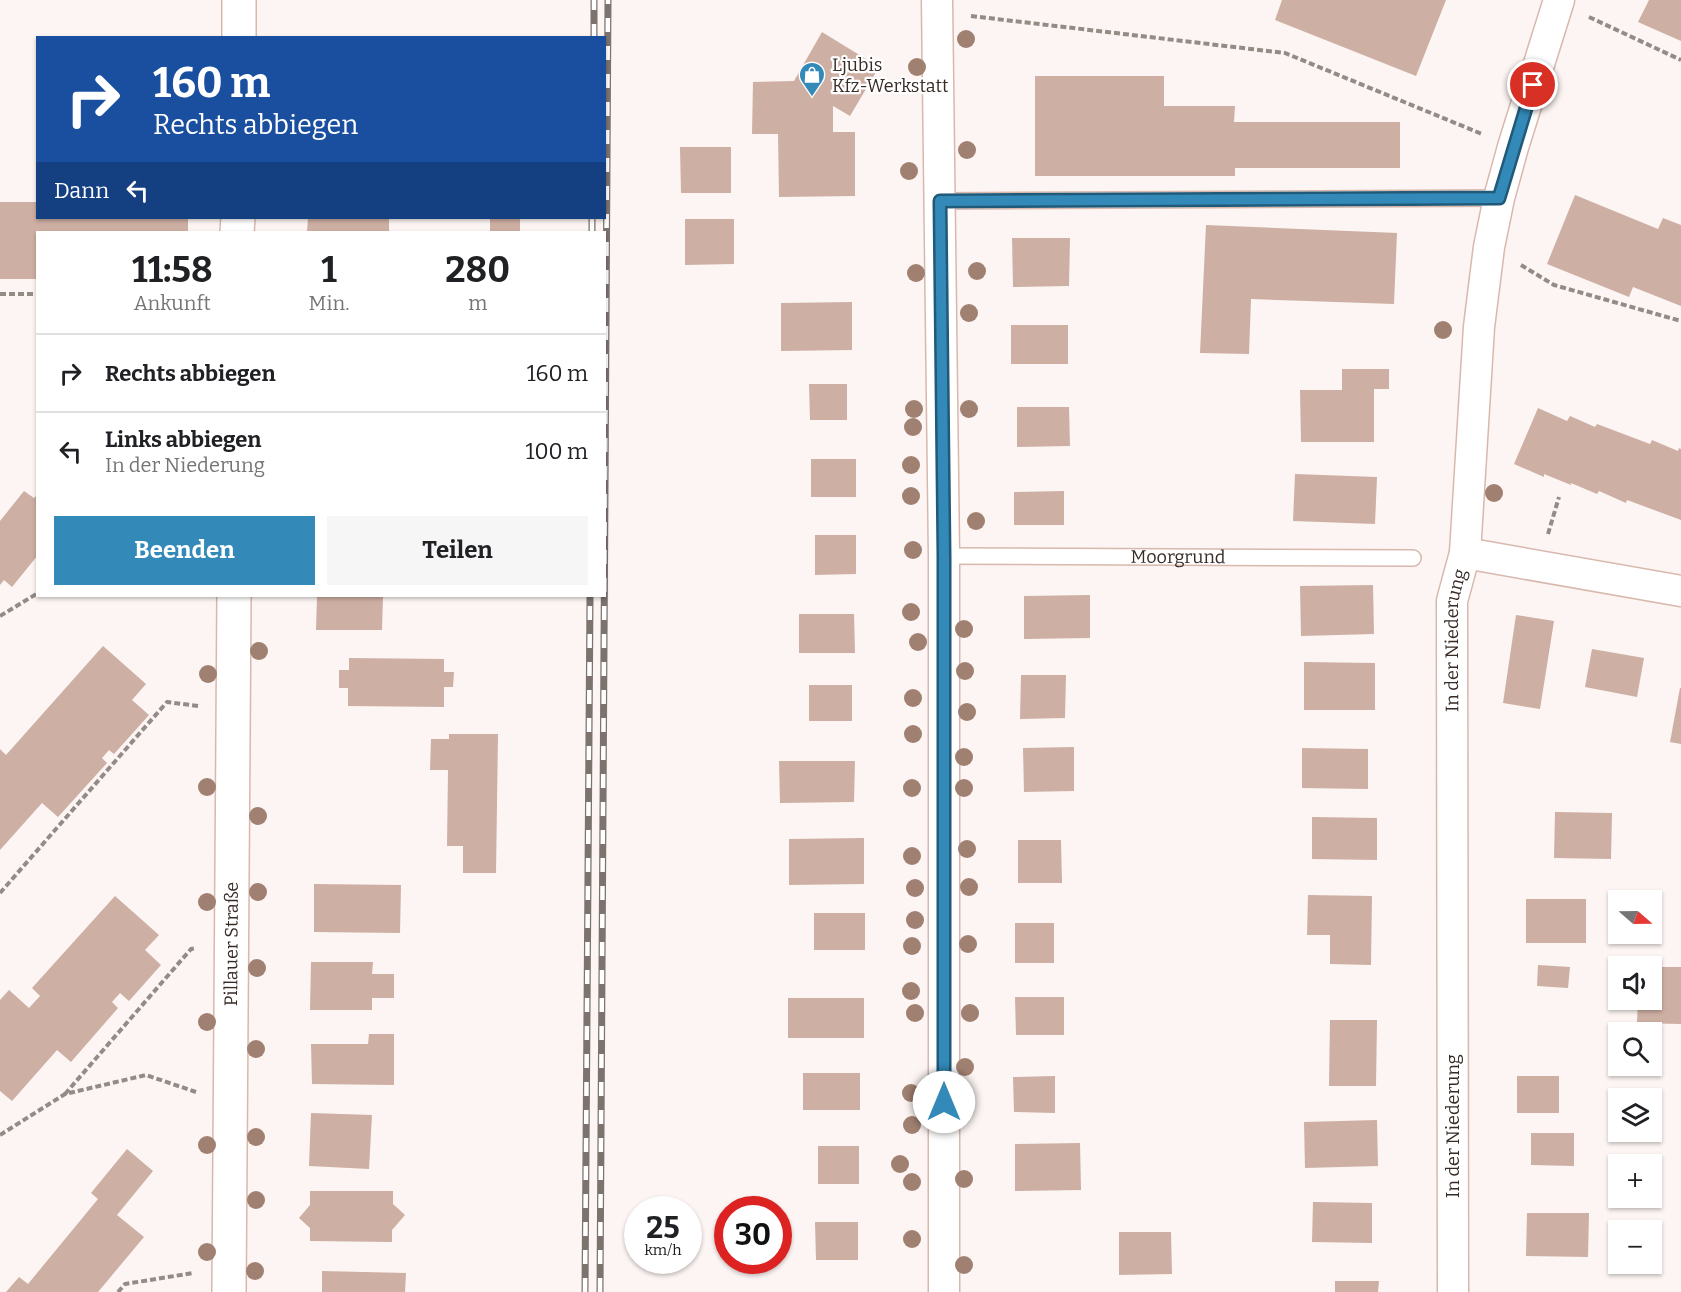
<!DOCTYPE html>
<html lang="de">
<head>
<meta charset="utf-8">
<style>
  :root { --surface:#fff; --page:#f6f6f6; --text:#202124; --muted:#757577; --line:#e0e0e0; --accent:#3389b8 }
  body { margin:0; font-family:Bitter,serif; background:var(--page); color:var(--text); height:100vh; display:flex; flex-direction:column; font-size:22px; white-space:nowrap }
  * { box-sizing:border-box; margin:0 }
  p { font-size:20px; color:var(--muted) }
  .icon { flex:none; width:33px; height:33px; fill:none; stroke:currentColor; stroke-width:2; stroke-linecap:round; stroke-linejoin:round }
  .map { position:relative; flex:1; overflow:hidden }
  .side { position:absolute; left:36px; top:231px; width:570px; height:366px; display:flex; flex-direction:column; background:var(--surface); border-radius:0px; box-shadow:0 2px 4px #0004 }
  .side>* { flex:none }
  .hud { position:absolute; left:36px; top:36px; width:570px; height:183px; border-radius:0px; box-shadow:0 2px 4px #0004; background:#1a4fa0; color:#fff; overflow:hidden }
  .needle { width:39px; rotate:110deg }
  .controls { position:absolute; left:1608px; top:890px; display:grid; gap:12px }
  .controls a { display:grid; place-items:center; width:54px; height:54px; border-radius:0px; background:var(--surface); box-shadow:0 2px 4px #0004; font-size:30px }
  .speed { position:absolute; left:624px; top:1196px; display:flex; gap:12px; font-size:30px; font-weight:700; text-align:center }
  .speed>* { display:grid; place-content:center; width:78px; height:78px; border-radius:50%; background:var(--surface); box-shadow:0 2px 4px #0004; line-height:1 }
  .speed small { font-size:15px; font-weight:400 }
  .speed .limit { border:9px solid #d22; background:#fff; color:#111 }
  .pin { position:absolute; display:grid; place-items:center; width:51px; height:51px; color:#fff; margin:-26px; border:3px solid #fff; border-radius:50%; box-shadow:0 2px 6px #0007 }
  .me { position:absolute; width:66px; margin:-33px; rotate:0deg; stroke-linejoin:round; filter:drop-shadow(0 0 4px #0008) }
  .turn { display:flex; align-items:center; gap:21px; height:126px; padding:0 18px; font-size:27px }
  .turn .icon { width:78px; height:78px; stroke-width:2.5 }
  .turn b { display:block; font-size:42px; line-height:51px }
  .then { display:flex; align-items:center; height:57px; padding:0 18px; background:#0003; gap:12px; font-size:22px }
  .eta { display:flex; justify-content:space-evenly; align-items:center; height:102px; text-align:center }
  .eta b { font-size:36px; font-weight:700; line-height:42px }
  .cta { display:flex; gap:12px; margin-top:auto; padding:12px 18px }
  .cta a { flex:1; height:69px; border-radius:0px; background:var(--accent); color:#fff; font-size:24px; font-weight:700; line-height:69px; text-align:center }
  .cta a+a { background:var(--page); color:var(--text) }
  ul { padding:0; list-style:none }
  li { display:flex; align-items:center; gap:18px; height:78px; padding:0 18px; border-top:2px solid var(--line) }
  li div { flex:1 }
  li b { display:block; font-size:22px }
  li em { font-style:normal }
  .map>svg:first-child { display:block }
</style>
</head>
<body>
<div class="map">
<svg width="1681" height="1292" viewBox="0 0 1681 1292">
  <rect width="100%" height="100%" fill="#fcf5f3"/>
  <g fill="#ceafa3">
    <polygon points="1282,0 1446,0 1416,76 1275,20"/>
    <polygon points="1649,0 1681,0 1681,41 1638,22"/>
    <polygon points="822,32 879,67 850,116 833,106 833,132 855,132 855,196 779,197 778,134 752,134 753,82 794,81"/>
    <polygon points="1035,76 1164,76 1164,106 1235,106 1234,122 1400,122 1400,168 1235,168 1235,176 1035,176"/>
    <polygon points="680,147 731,147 731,193 681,193"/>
    <polygon points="1575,195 1658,229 1663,218 1681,225 1681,306 1633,287 1629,297 1547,264"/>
    <polygon points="0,202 38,202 38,218 188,218 188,232 38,232 38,279 0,279"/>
    <polygon points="308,218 389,218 389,232 307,232"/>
    <rect x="490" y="218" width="30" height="14"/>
    <polygon points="685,219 734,219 734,264 685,265"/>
    <polygon points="1206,225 1397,233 1394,304 1251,299 1249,354 1200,353"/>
    <polygon points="1012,238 1070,238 1069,286 1013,287"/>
    <polygon points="852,302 852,350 781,351 781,303"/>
    <rect x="1011" y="325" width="57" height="39"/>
    <polygon points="1342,369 1389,369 1389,389 1374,389 1374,442 1301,442 1300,390 1342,390"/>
    <polygon points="809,384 847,384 847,420 810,420"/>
    <polygon points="1017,407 1069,407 1070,446 1017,447"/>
    <polygon points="1538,408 1567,421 1570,416 1595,427 1597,424 1650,444 1652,440 1678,451 1679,448 1681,449 1681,520 1627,500 1626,503 1599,491 1597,494 1571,483 1571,485 1544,474 1544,477 1514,464"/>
    <rect x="811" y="459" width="45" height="38"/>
    <polygon points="1295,474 1377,477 1375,524 1293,521"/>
    <polygon points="24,491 34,498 38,494 38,555 12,587 4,580 0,585 0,521"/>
    <polygon points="1064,491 1064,525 1014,525 1014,492"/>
    <polygon points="815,535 856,535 856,574 815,575"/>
    <polygon points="1373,585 1374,634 1301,636 1300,586"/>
    <polygon points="1090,595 1090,638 1024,639 1024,596"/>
    <polygon points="317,596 383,596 382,630 316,630"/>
    <polygon points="799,614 854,614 855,653 799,653"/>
    <polygon points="1516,615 1554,621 1540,709 1503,703"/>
    <polygon points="103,646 146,684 132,700 149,715 114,754 109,750 102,758 107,763 58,817 42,803 0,850 0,749 6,755"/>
    <polygon points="1592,649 1644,658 1637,697 1585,687"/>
    <polygon points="349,658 444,659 444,672 454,672 453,687 444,687 444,707 348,706 348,688 339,688 339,670 349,670"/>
    <polygon points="1304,662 1375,663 1375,710 1304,710"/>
    <polygon points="1021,675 1066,675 1065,718 1020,719"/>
    <rect x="809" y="685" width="43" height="36"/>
    <polygon points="1680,688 1681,688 1681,744 1670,742"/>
    <polygon points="449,734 498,734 496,873 463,873 463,846 447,846 448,770 430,770 431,739 449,739"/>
    <polygon points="1074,747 1074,791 1024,792 1023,748"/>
    <polygon points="1302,748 1368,749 1368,789 1302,788"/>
    <polygon points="779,761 855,761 854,802 780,803"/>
    <polygon points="1555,812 1612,813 1611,859 1554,858"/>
    <polygon points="1312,817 1377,818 1377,860 1312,859"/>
    <polygon points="864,838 864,884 789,885 789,839"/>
    <polygon points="1018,840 1061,840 1062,883 1018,883"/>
    <polygon points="314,884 401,885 400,933 314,932"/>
    <polygon points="1308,895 1372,896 1371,965 1330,964 1330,935 1307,935"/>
    <polygon points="115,896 159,935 145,950 161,965 129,1001 120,993 112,1002 118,1008 71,1062 57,1050 12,1101 0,1091 0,1000 9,990 29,1008 40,996 32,988"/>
    <rect x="1526" y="899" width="60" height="44"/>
    <rect x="814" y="913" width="51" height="37"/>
    <rect x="1015" y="923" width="39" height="40"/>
    <polygon points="311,962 373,962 372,974 394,974 394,998 372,998 372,1010 310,1010"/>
    <polygon points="1538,965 1570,967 1568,988 1537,986"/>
    <polygon points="1652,967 1681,967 1681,1024 1637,1023 1638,999 1652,999"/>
    <polygon points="1015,997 1064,997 1064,1035 1016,1035"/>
    <rect x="788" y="998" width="76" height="40"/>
    <polygon points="1330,1020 1377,1020 1376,1086 1329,1086"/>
    <polygon points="369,1034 394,1034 394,1085 312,1084 311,1044 368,1044"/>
    <rect x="803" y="1073" width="57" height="37"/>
    <polygon points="1055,1076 1055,1113 1014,1112 1013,1077"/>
    <rect x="1517" y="1076" width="42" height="37"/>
    <polygon points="311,1113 372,1115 369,1169 309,1166"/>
    <polygon points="1377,1120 1378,1166 1305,1168 1304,1122"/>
    <polygon points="1531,1133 1574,1133 1574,1166 1531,1165"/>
    <polygon points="1080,1143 1081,1190 1015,1191 1015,1144"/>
    <rect x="818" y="1146" width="41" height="38"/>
    <polygon points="127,1149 153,1171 117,1215 144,1237 98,1292 6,1292 19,1277 28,1284 98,1199 91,1193"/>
    <polygon points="310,1191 393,1191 393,1204 405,1215 392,1230 392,1242 310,1241 310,1228 299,1218 310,1205"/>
    <polygon points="1313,1202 1372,1203 1372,1243 1312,1242"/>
    <polygon points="1527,1213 1589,1213 1588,1257 1526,1256"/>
    <polygon points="815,1222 858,1222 858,1260 816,1260"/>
    <polygon points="1119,1232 1171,1232 1172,1274 1119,1275"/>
    <polygon points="322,1271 406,1273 405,1292 322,1292"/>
    <polygon points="1335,1281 1379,1281 1378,1292 1335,1292"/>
  </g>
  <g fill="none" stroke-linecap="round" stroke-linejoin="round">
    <defs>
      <g id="service">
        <polyline points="940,201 1499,198"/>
        <path id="s1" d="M 944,556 L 1413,558"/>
      </g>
      <g id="minor">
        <polyline points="937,0 944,556 944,1292"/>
        <polyline points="1465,553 1681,591"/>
        <path id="s2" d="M 1453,1292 L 1452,601 L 1465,553 L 1479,327 L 1489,247 L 1499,198 L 1513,147 L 1559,0"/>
      </g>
      <g id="tertiary">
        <polyline points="239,38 239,0"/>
        <polyline points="237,232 238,218"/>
        <path id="s3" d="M 229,1292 L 234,596"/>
      </g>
    </defs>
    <use href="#service" stroke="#d8b8ac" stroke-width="18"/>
    <use href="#minor" stroke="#d8b8ac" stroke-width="33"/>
    <use href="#tertiary" stroke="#d8b8ac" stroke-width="36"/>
    <g stroke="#948b87" stroke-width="4" stroke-dasharray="6 3" stroke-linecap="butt">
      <polyline points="971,16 1285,53 1482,134"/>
      <polyline points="1589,17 1681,60"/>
      <polyline points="1521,265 1554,285 1681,321"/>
      <polyline points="0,294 38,294"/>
      <polyline points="1548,534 1559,497"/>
      <polyline points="0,616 38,593"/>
      <polyline points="0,893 167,702 198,706"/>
      <polyline points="65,1094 191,949 196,948"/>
      <polyline points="0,1135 65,1094 146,1075 196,1092"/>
      <polyline points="118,1292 125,1284 193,1273"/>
    </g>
    <use href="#service" stroke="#fff" stroke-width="15"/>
    <use href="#minor" stroke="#fff" stroke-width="30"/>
    <use href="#tertiary" stroke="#fff" stroke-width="33"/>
    <defs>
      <g id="rail">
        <polyline points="594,38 594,0"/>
        <polyline points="592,232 592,218"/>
        <polyline points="585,1292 590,596"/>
        <polyline points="600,1292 608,0"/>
      </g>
    </defs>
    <use href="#rail" stroke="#7c726e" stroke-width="7"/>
    <use href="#rail" stroke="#fff" stroke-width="4.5" stroke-dasharray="14" stroke-linecap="butt"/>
  </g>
  <g fill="#a08071">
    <circle cx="966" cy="39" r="9"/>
    <circle cx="917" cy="67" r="9"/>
    <circle cx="967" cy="150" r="9"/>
    <circle cx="909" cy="171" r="9"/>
    <circle cx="977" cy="271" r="9"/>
    <circle cx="916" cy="273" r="9"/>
    <circle cx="969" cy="313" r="9"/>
    <circle cx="1443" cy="330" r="9"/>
    <circle cx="914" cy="409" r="9"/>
    <circle cx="969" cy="409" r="9"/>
    <circle cx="913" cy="427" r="9"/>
    <circle cx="911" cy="465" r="9"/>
    <circle cx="1494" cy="493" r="9"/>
    <circle cx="911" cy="496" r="9"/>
    <circle cx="976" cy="521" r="9"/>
    <circle cx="913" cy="550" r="9"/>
    <circle cx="911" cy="612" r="9"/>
    <circle cx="964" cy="629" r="9"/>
    <circle cx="918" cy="642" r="9"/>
    <circle cx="259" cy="651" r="9"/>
    <circle cx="965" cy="671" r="9"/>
    <circle cx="208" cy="674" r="9"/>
    <circle cx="913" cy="698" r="9"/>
    <circle cx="967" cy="712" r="9"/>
    <circle cx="913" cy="734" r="9"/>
    <circle cx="964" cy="757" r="9"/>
    <circle cx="207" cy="787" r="9"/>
    <circle cx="912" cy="788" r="9"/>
    <circle cx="964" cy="788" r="9"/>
    <circle cx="258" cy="816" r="9"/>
    <circle cx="967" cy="849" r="9"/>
    <circle cx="912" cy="856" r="9"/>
    <circle cx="969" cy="887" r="9"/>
    <circle cx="915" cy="888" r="9"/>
    <circle cx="258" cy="892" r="9"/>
    <circle cx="207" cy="902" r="9"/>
    <circle cx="915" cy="920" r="9"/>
    <circle cx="968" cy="944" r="9"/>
    <circle cx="912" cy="946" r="9"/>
    <circle cx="257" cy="968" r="9"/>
    <circle cx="911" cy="991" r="9"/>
    <circle cx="915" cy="1013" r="9"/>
    <circle cx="970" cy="1013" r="9"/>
    <circle cx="207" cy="1022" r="9"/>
    <circle cx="256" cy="1049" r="9"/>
    <circle cx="965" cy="1067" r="9"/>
    <circle cx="911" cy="1093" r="9"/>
    <circle cx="965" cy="1110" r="9"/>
    <circle cx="912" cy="1125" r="9"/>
    <circle cx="256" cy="1137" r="9"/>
    <circle cx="207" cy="1145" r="9"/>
    <circle cx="900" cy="1164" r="9"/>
    <circle cx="964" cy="1179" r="9"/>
    <circle cx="912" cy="1182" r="9"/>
    <circle cx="256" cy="1200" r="9"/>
    <circle cx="912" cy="1239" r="9"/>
    <circle cx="207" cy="1252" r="9"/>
    <circle cx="964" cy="1265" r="9"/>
    <circle cx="255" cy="1271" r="9"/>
  </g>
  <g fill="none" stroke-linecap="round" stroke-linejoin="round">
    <defs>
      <polyline id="route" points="944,1102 944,556 940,201 1499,198 1533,85"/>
    </defs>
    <use href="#route" stroke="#215978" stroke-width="15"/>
    <use href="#route" stroke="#3389b8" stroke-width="10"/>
  </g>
  <defs>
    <symbol id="shop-pin" viewBox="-11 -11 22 30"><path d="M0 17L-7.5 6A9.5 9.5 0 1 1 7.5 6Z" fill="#3389b8" stroke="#fff"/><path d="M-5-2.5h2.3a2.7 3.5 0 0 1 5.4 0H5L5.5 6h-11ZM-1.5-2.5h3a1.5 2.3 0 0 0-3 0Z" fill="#fff"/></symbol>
  </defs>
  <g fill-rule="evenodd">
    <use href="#shop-pin" x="797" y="60" width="30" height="40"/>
  </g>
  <g text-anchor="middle" stroke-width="4.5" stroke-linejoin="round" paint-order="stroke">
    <g font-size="18" fill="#372b26" stroke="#fff" text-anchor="start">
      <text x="832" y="71">Ljubis<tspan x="832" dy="21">Kfz-Werkstatt</tspan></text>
    </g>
    <g font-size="18" fill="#372b26" stroke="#fff">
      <text dy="6" stroke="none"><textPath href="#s1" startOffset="234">Moorgrund</textPath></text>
      <text dy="6" stroke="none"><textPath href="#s2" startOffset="652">In der Niederung</textPath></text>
      <text dy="6" stroke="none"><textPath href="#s3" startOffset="348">Pillauer Straße</textPath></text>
      <text transform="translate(1453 1126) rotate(-90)" y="6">In der Niederung</text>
    </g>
  </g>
</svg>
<div class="controls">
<a><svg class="needle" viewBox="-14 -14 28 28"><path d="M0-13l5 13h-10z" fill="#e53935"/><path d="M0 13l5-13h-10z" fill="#757577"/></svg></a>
<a><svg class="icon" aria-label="sound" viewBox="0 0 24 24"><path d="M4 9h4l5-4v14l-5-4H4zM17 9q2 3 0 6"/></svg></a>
<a><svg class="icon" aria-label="search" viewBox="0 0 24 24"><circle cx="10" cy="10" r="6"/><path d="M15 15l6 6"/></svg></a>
<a><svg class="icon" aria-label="layers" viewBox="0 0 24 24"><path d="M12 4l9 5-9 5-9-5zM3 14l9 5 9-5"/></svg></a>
<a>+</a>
<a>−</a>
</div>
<div class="speed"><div>25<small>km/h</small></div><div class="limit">30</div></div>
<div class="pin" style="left:1533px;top:85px;background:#d93025"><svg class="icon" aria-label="arrive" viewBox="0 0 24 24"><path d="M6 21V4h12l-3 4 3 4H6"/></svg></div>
<svg class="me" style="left:944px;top:1102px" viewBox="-20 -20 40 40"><circle r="19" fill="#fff"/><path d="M0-13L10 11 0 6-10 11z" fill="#3389b8"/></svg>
<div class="hud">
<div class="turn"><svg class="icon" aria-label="right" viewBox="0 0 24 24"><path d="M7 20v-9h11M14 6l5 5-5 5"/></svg><div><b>160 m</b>Rechts abbiegen</div></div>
<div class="then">Dann<svg class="icon" aria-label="left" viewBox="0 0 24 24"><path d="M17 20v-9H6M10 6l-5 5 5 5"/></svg></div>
</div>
<section class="side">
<div class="eta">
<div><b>11:58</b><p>Ankunft</p></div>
<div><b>1</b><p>Min.</p></div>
<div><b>280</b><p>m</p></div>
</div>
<ul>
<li><svg class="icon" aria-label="right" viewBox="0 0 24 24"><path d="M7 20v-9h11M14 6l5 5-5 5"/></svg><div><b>Rechts abbiegen</b></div><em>160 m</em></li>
<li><svg class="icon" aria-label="left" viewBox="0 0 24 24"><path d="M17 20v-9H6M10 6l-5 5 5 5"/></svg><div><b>Links abbiegen</b><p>In der Niederung</p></div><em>100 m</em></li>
</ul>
<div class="cta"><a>Beenden</a><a>Teilen</a></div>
</section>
</div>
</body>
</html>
